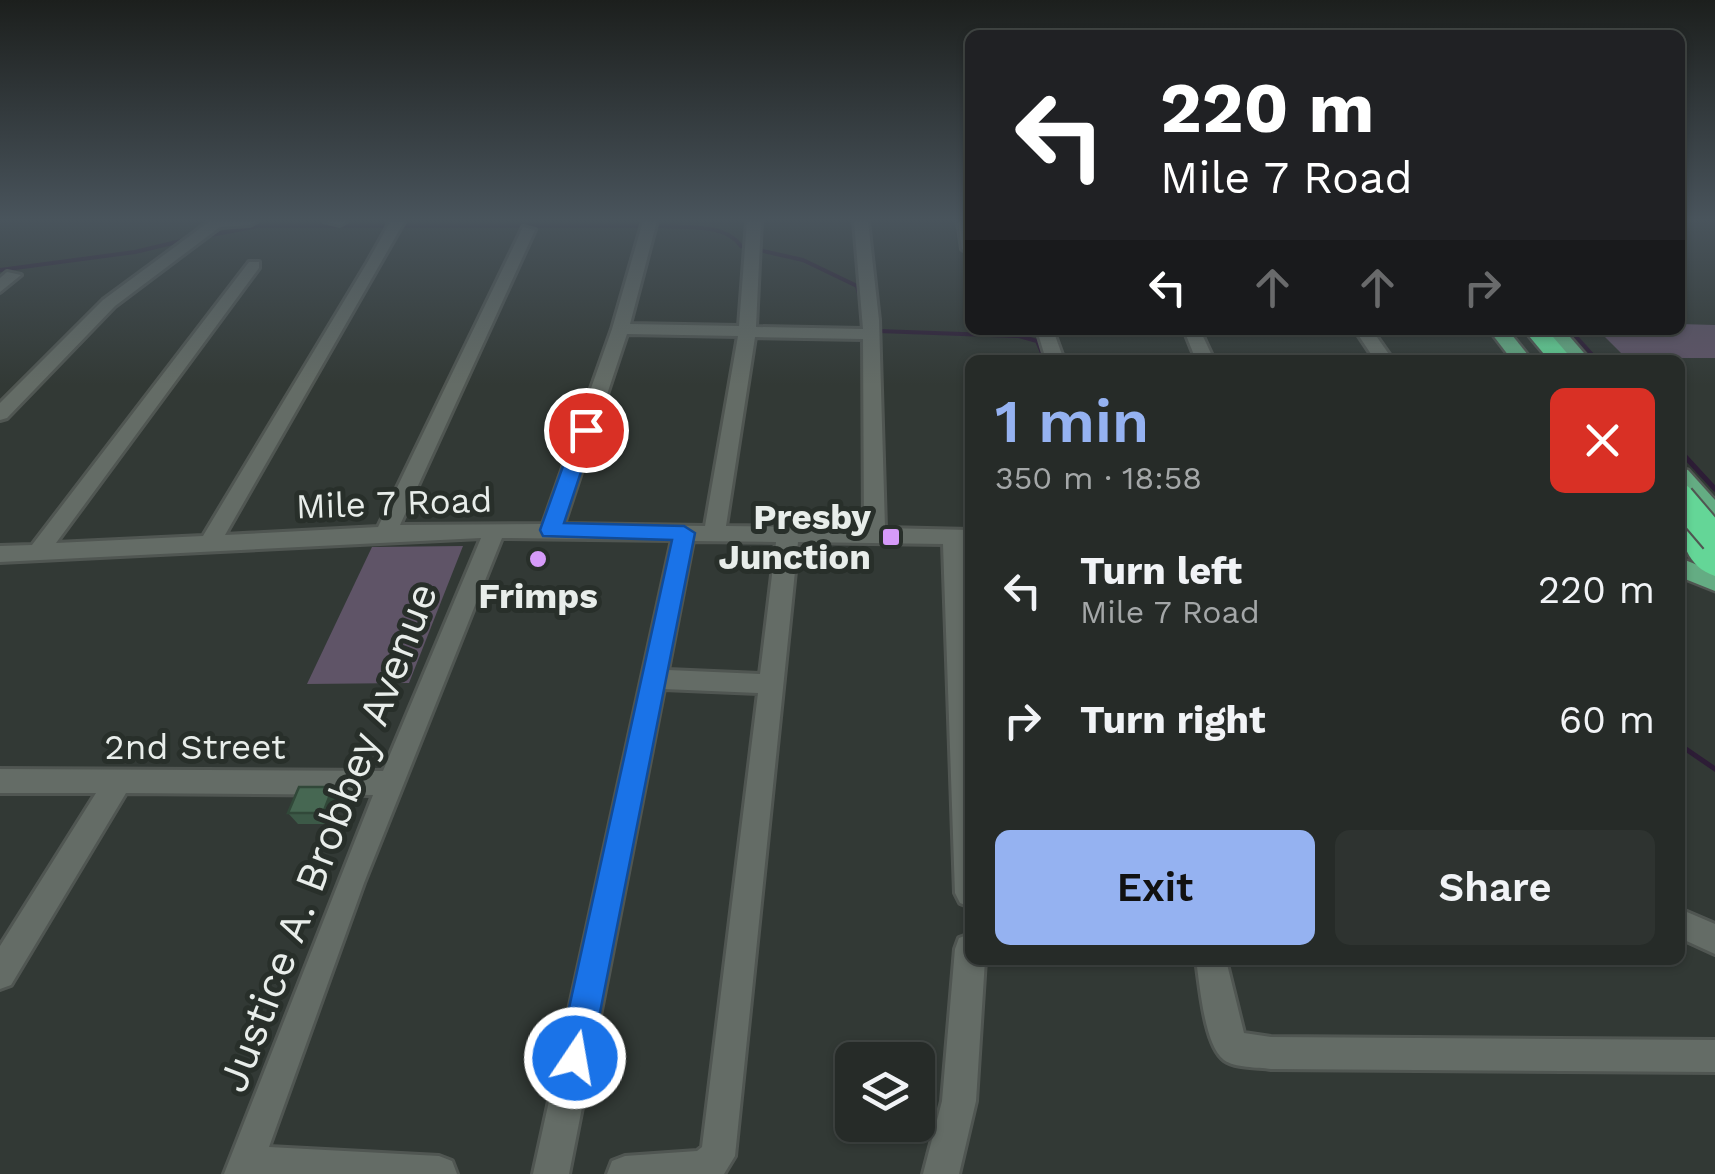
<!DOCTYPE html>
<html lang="en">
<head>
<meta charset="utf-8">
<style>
  :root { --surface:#262b28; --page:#2e3330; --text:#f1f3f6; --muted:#a4a7a8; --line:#424745; --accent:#95b2f1 }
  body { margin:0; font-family:"Work Sans",sans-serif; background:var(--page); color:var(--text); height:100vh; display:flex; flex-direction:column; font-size:38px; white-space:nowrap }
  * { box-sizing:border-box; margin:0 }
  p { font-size:32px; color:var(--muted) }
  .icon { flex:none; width:55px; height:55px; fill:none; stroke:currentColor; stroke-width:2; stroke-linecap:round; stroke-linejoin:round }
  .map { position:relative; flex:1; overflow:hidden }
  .panel { position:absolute; left:965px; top:355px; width:720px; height:610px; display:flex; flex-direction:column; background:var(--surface); border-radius:15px; box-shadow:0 2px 8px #0004,0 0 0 2px var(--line) }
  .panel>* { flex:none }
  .banner { position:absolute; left:965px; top:30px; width:720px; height:305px; border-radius:15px; box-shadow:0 2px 8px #0004,0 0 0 2px var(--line); background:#202124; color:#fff; overflow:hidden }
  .tools { position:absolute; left:835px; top:1042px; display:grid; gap:20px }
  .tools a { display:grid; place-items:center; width:100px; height:100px; border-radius:15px; background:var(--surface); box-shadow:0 2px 8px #0004,0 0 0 2px var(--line); font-size:50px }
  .pin { position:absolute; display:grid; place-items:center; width:85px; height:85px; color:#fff; margin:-42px; border:5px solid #fff; border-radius:50%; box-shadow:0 2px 10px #0007 }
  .me { position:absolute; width:110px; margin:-55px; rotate:12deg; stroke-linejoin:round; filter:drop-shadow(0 0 8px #0008) }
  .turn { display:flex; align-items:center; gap:35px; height:210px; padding:0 30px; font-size:45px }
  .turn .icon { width:130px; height:130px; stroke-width:2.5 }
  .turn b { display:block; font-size:70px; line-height:85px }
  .lanes { display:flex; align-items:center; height:95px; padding:0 30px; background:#0003; justify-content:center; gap:50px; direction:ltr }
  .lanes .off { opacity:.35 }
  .round { display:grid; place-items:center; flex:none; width:105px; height:105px; border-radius:15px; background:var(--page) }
  .summary { display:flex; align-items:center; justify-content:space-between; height:170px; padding:0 30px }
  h1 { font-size:60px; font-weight:600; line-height:75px; color:var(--accent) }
  .primary-button { display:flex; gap:20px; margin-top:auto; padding:20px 30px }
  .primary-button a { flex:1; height:115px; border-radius:15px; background:var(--accent); color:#111; font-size:40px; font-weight:600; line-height:115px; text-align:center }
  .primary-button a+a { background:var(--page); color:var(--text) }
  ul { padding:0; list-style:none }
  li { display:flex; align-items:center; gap:30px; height:130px; padding:0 30px }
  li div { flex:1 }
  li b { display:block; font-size:38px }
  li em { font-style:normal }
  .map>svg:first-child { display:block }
</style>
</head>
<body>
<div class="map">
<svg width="1715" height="1174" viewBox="0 0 1715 1174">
  <rect width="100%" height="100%" fill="#323935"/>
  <g fill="#5f5467">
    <polygon points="1680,324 1715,325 1715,358 1626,358 1598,330 1680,330"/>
    <polygon points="463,546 409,683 307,684 372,547"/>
  </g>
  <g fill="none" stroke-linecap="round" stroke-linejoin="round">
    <g stroke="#2d1d36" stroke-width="4">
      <path d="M 205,236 L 258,226 L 662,226 C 688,228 725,223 741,246 L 803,260 L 857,286 L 861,301"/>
      <polyline points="0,270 135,252 189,239"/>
      <polyline points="862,312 862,325 878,331 1019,336 1037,341 1045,360"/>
      <polyline points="1570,330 1597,360"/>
    </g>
    <g stroke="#2d1d36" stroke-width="5">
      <polyline points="1680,451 1715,489"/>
      <polyline points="1680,745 1715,769"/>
    </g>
    <defs>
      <g id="minor">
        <polygon points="210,221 257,221 250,225 220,227 115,306 7,418 0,420 0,403 103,300"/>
        <polygon points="324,221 347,221 340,225"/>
        <path d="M 387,221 L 404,222 L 225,535 L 378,527 L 523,227 L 535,230 L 400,525 L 543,524 L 612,329 L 643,221 L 657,221 L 630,324 L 739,326 L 747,221 L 761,221 L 756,327 L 863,329 L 854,221 L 868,221 L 879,320 L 885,528 L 970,530 L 970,544 L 964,544 L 970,644 L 970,907 L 960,903 L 955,893 L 943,544 L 798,542 L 735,1156 L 724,1174 L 607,1174 L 612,1161 L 625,1156 L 697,1151 L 702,1147 L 758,693 L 664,689 L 569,1174 L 533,1174 L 672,540 L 502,538 L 364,883 L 269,1147 L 439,1156 L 452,1161 L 457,1174 L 224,1174 L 373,795 L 126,793 L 11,985 L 0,989 L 0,946 L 96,793 L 0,793 L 0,769 L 383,771 L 481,538 L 0,562 L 0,546 L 32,545 L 249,262 L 259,262 L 259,268 L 56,543 L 203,536 L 367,263 L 389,224 ZM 627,334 L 738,336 L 705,526 L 564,524 ZM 755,337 L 863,339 L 864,528 L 726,526 ZM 693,541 L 776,542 L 760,674 L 668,670 Z"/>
        <polygon points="958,221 970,221 970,254 962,249"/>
        <polygon points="7,272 21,275 0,292 0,278"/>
        <polygon points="1037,330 1053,330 1064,360 1046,360"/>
        <polygon points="1184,330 1200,330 1214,360 1196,360"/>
        <polygon points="1355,330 1372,330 1393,360 1375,360"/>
        <polygon points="1680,909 1715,924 1715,954 1680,938"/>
        <polygon points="970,934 970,960 985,960 976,1101 959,1174 923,1174 942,1101 955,949 959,938"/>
        <path d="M 1196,960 L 1226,960 L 1244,1033 L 1271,1037 L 1715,1040 L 1715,1072 L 1271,1069 C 1257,1067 1235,1068 1224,1060 C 1204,1045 1200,984 1196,960 Z"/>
      </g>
      <g id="major">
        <polygon points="1489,330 1508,330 1532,360 1512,360"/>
        <polygon points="1545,330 1564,330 1590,360 1570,360"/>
        <polygon points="1680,468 1688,470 1715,500 1715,523 1707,521 1680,489"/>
        <polygon points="1680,558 1715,572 1715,591 1680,577"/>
      </g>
      <g id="highway">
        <polygon points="1524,330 1547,330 1573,360 1549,360"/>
        <path d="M 1680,514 L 1690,517 L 1715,546 L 1715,576 C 1687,567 1680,540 1680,514 Z"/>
      </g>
    </defs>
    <use href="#minor" stroke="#505652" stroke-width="6"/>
    <use href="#major" stroke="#505652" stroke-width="5"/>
    <use href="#highway" stroke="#505652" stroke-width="5"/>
    <use href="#minor" fill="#646c66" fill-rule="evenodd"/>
    <use href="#major" fill="#64ac83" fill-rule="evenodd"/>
    <use href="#highway" fill="#64d697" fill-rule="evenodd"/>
    <defs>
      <polyline id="highway-bridge" points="1680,498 1715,539"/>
    </defs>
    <use href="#highway-bridge" stroke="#505652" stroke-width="32" stroke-linecap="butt"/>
    <use href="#highway-bridge" stroke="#64d697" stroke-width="28"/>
  </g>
  <polygon fill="#3c5947" points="333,787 342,798 331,824 298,824 288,813"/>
  <polygon fill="#314839" points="333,787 342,798 331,824 323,813"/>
  <polygon fill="#466752" stroke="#314839" stroke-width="2.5" points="299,787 333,787 323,813 288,813"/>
  <linearGradient id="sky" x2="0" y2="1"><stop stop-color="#1c1f1d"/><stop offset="0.57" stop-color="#49545c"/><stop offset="1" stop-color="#49545c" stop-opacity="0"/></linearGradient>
  <rect width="1715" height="385" fill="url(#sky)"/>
  <polygon fill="#1a73e8" stroke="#114b97" stroke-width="2.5" points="586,424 595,430 564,523 684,526 695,533 591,1058 586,1070 575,1075 563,1070 558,1058 672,540 543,536 540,530 576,430"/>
  <g fill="#d69bf9" stroke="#282f2a" stroke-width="4">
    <rect x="881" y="527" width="20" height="20" rx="5"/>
    <circle cx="538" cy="559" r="10"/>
  </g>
  <g text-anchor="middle" stroke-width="10" stroke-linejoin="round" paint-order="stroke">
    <g font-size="35" fill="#e8edea" stroke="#282f2a">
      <text transform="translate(394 503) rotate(-2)" y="12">Mile 7 Road</text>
      <text x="195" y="759">2nd Street</text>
    </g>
    <g font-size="35" font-weight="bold" fill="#e8edea" stroke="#282f2a" text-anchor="end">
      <text x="871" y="529">Presby<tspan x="871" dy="40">Junction</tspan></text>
      <text x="538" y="608" text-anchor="middle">Frimps</text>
    </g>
    <g font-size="42" fill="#e8edea" stroke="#282f2a">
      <text transform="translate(327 837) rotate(-69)" y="15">Justice A. Brobbey Avenue</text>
    </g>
  </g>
</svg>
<div class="tools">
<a><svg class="icon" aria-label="layers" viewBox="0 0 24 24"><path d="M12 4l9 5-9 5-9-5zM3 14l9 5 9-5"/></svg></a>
</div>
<div class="pin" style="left:586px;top:430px;background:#d93025"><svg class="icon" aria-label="arrive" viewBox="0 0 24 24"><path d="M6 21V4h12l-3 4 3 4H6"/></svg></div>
<svg class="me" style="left:575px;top:1058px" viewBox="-20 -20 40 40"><circle r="17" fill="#1a73e8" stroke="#fff" stroke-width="3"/><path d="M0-11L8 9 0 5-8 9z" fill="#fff"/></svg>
<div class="banner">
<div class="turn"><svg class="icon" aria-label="left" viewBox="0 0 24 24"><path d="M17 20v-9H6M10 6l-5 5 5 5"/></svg><div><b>220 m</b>Mile 7 Road</div></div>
<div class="lanes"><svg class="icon" aria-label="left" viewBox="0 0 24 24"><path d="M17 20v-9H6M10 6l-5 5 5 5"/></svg><svg class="icon off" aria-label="ahead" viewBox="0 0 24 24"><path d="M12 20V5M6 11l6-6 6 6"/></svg><svg class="icon off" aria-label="ahead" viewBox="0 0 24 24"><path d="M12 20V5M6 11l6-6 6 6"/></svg><svg class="icon off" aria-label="right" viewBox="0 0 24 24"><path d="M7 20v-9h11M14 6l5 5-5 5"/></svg></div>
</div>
<section class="panel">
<div class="summary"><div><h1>1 min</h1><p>350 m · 18:58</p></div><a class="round" style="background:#d93025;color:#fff"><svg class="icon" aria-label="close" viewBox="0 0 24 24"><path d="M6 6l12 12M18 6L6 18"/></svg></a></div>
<ul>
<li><svg class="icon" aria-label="left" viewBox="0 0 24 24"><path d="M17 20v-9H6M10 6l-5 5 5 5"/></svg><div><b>Turn left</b><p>Mile 7 Road</p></div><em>220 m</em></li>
<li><svg class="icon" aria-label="right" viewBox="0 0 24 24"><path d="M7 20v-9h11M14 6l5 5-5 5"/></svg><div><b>Turn right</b></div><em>60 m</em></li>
</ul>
<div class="primary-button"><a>Exit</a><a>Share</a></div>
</section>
</div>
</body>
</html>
